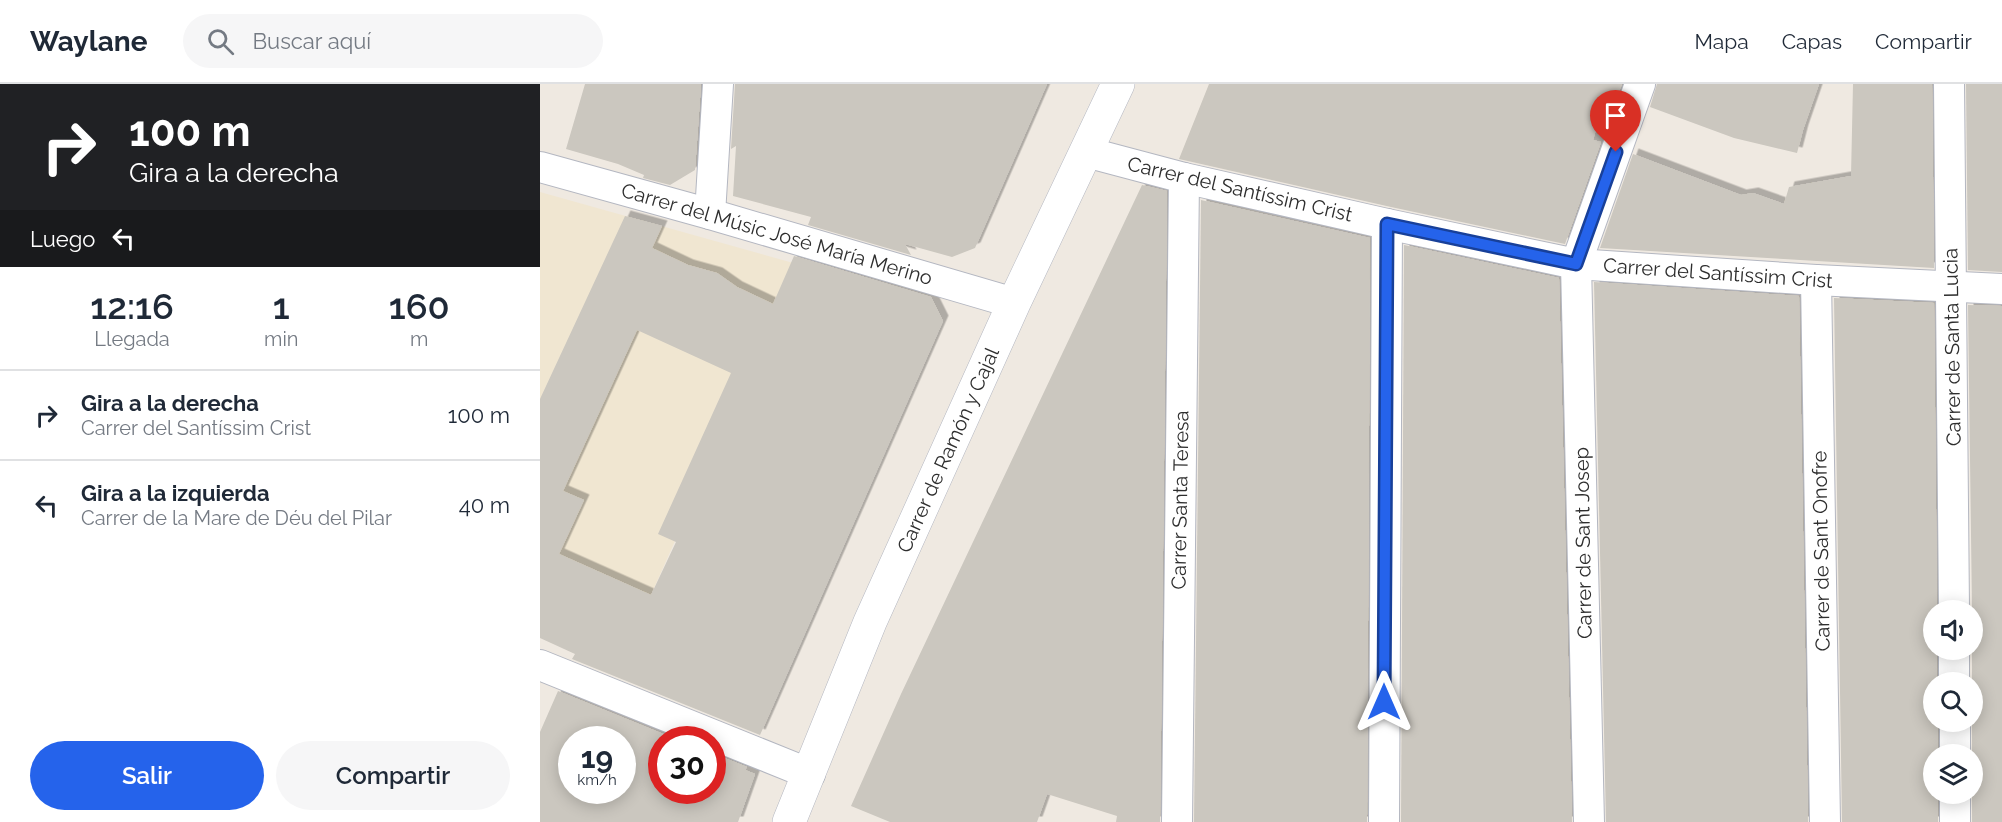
<!DOCTYPE html>
<html lang="es">
<head>
<meta charset="utf-8">
<style>
  :root { --surface:#fff; --page:#f6f6f7; --text:#1f2937; --muted:#747a83; --line:#e0e1e3; --accent:#2563eb }
  body { margin:0; font-family:Raleway,sans-serif; background:var(--page); color:var(--text); height:100vh; display:flex; flex-direction:column; font-size:22px; white-space:nowrap }
  * { box-sizing:border-box; margin:0 }
  p { font-size:20px; color:var(--muted) }
  .icon { flex:none; width:33px; height:33px; fill:none; stroke:currentColor; stroke-width:2; stroke-linecap:round; stroke-linejoin:round }
  .map { position:relative; flex:1; overflow:hidden }
  .sheet { display:flex; flex-direction:column; background:var(--surface); width:540px }
  .sheet>* { flex:none }
  .hud { background:#202124; color:#fff; overflow:hidden }
  .controls { position:absolute; left:1383px; top:516px; display:grid; gap:12px }
  .controls a { display:grid; place-items:center; width:60px; height:60px; border-radius:50%; background:var(--surface); box-shadow:0 3px 15px #0003; font-size:30px }
  .speed { position:absolute; left:18px; top:642px; display:flex; gap:12px; font-size:30px; font-weight:700; text-align:center }
  .speed>* { display:grid; place-content:center; width:78px; height:78px; border-radius:50%; background:var(--surface); box-shadow:0 3px 15px #0003; line-height:1 }
  .speed small { font-size:15px; font-weight:400 }
  .speed .limit { border:9px solid #d22; background:#fff; color:#111 }
  .pin { position:absolute; display:grid; place-items:center; width:51px; height:51px; color:#fff; margin:-62px -26px; border-radius:50% 50% 50% 0; rotate:-45deg; box-shadow:0 0 6px #0007 }
  .pin .icon { rotate:45deg }
  .me { position:absolute; width:66px; margin:-33px; rotate:0deg; stroke-linejoin:round; filter:drop-shadow(0 0 4px #0008) }
  .turn { display:flex; align-items:center; gap:21px; height:126px; padding:0 30px; font-size:27px }
  .turn .icon { width:78px; height:78px; stroke-width:2.5 }
  .turn b { display:block; font-size:42px; line-height:51px }
  .then { display:flex; align-items:center; height:57px; padding:0 30px; background:#0003; gap:12px; font-size:22px }
  .eta { display:flex; justify-content:space-evenly; align-items:center; height:102px; text-align:center }
  .eta b { font-size:36px; font-weight:600; line-height:42px }
  .primary-button { display:flex; gap:12px; margin-top:auto; padding:12px 30px }
  .primary-button a { flex:1; height:69px; border-radius:36px; background:var(--accent); color:#fff; font-size:24px; font-weight:600; line-height:69px; text-align:center }
  .primary-button a+a { background:var(--page); color:var(--text) }
  ul { padding:0; list-style:none }
  li { display:flex; align-items:center; gap:18px; height:90px; padding:0 30px; border-top:2px solid var(--line) }
  li div { flex:1 }
  li b { display:block; font-size:22px }
  li em { font-style:normal }
  header { display:flex; align-items:center; gap:36px; box-sizing:border-box; height:84px; padding:0 30px; background:var(--surface); border-bottom:2px solid var(--line) }
  header strong { font-size:28px }
  nav { display:flex; gap:33px; margin-inline-start:auto; font-size:21px }
  .search { width:420px; height:54px; background:var(--page); display:flex; align-items:center; gap:15px; box-sizing:border-box; padding:0 21px; border-radius:33px; color:var(--muted); font-size:22px }
  main { display:flex; flex:1; min-height:0 }
  .map>svg:first-child { display:block }
</style>
</head>
<body>
<header>
<strong>Waylane</strong>
<div class="search"><svg class="icon" aria-label="search" viewBox="0 0 24 24"><circle cx="10" cy="10" r="6"/><path d="M15 15l6 6"/></svg>Buscar aquí</div>
<nav><a>Mapa</a><a>Capas</a><a>Compartir</a></nav>
</header>
<main>
<section class="sheet">
<div class="hud">
<div class="turn"><svg class="icon" aria-label="right" viewBox="0 0 24 24"><path d="M7 20v-9h11M14 6l5 5-5 5"/></svg><div><b>100 m</b>Gira a la derecha</div></div>
<div class="then">Luego<svg class="icon" aria-label="left" viewBox="0 0 24 24"><path d="M17 20v-9H6M10 6l-5 5 5 5"/></svg></div>
</div>
<div class="eta">
<div><b>12:16</b><p>Llegada</p></div>
<div><b>1</b><p>min</p></div>
<div><b>160</b><p>m</p></div>
</div>
<ul>
<li><svg class="icon" aria-label="right" viewBox="0 0 24 24"><path d="M7 20v-9h11M14 6l5 5-5 5"/></svg><div><b>Gira a la derecha</b><p>Carrer del Santíssim Crist</p></div><em>100 m</em></li>
<li><svg class="icon" aria-label="left" viewBox="0 0 24 24"><path d="M17 20v-9H6M10 6l-5 5 5 5"/></svg><div><b>Gira a la izquierda</b><p>Carrer de la Mare de Déu del Pilar</p></div><em>40 m</em></li>
</ul>
<div class="primary-button"><a>Salir</a><a>Compartir</a></div>
</section>
<div class="map">
<svg width="1462" height="738" viewBox="0 0 1462 738">
  <defs>
    <filter id="shadow"><feDropShadow dx="5.5" dy="-5.5" stdDeviation="0" flood-color="#0004"/></filter>
  </defs>
  <rect width="100%" height="100%" fill="#efe9e1"/>
  <polygon fill="#f0e6d1" points="0,108 289,189 143,439 111,511 0,517"/>
  <g fill="#cbc7bf" fill-rule="evenodd" filter="url(#shadow)">
    <polygon points="45,0 161,0 155,86 130,101 103,94 104,91 78,80 26,65"/>
    <polygon points="195,0 507,0 435,164 412,173 365,160 371,171 268,141 271,133 193,112 196,62 191,65"/>
    <polygon points="669,0 1082,0 1072,26 1062,24 1053,56 1061,58 1025,160 851,123 639,75"/>
    <polygon points="1117,0 1279,0 1263,46 1257,69 1194,54 1110,23"/>
    <polygon points="1313,0 1392,0 1394,184 1060,164 1093,70 1201,111 1213,109 1244,120 1249,103 1311,92"/>
    <polygon points="1426,0 1462,0 1462,188 1428,186"/>
    <polygon points="602,101 627,107 620,738 576,738 577,732 507,710 497,738 350,738 311,722 361,610"/>
    <polygon points="661,116 830,154 827,738 654,738"/>
    <path d="M 85,132 L 122,142 L 112,164 L 148,181 L 177,189 L 197,203 L 233,220 L 254,172 L 391,213 L 403,237 L 220,651 L 32,575 L 35,570 L 0,554 L 0,315 ZM 97,246 L 191,289 L 118,450 L 136,458 L 111,511 L 19,470 L 44,416 L 23,407 Z"/>
    <polygon points="864,161 1019,194 1032,738 861,738"/>
    <polygon points="1054,198 1259,212 1268,738 1066,738"/>
    <polygon points="1294,214 1394,219 1397,526 1394,526 1394,566 1397,566 1397,598 1394,598 1394,638 1398,638 1398,670 1394,670 1394,710 1398,710 1398,738 1302,738"/>
    <polygon points="1428,221 1462,222 1462,738 1432,738 1432,526"/>
    <path d="M 18,607 L 138,656 L 122,656 L 122,706 L 172,706 L 172,669 L 207,683 L 205,686 L 215,690 L 198,738 L 0,738 L 0,648 ZM 32,656 L 82,656 L 82,706 L 32,706 Z"/>
  </g>
  <g fill="none" stroke-linecap="round" stroke-linejoin="round">
    <defs>
      <g id="street">
        <polyline points="1409,0 1414,526"/>
        <polyline points="546,68 644,94 847,140 1036,180 1276,196 1462,205"/>
        <polyline points="0,83 170,130 474,219"/>
        <polyline points="170,130 178,0"/>
        <polyline points="1276,196 1285,738"/>
        <polyline points="1414,566 1414,598"/>
        <polyline points="0,581 270,690"/>
        <polyline points="1415,638 1415,670"/>
        <polyline points="1415,710 1415,738"/>
        <polyline points="637,738 644,94"/>
        <polyline points="844,738 847,140"/>
        <polyline points="1049,738 1036,180 1100,0"/>
      </g>
      <polyline id="secondary" points="249,738 330,538 474,219 578,0"/>
    </defs>
    <use href="#street" stroke="#b4b7c1" stroke-width="32"/>
    <use href="#secondary" stroke="#b4b7c1" stroke-width="34"/>
    <use href="#street" stroke="#fff" stroke-width="30"/>
    <use href="#secondary" stroke="#fff" stroke-width="33"/>
  </g>
  <g fill="none" stroke-linecap="round" stroke-linejoin="round">
    <defs>
      <polyline id="route" points="844,618 847,140 1036,180 1076,68"/>
    </defs>
    <use href="#route" stroke="#184099" stroke-width="15"/>
    <use href="#route" stroke="#2563eb" stroke-width="10"/>
  </g>
  <g text-anchor="middle" stroke-width="4.5" stroke-linejoin="round" paint-order="stroke">
    <g font-size="20" fill="#2e2e2e" stroke="#fff">
      <text transform="translate(700 105) rotate(13)" y="7">Carrer del Santíssim Crist</text>
      <text transform="translate(237 150) rotate(16)" y="7">Carrer del Músic José María Merino</text>
      <text transform="translate(1178 189) rotate(4)" y="7">Carrer del Santíssim Crist</text>
      <text transform="translate(1412 263) rotate(-91)" y="7">Carrer de Santa Lucia</text>
      <text transform="translate(408 366) rotate(-66)" y="7">Carrer de Ramón y Cajal</text>
      <text transform="translate(640 416) rotate(-89)" y="7">Carrer Santa Teresa</text>
      <text transform="translate(1043 459) rotate(-91)" y="7">Carrer de Sant Josep</text>
      <text transform="translate(1281 467) rotate(-91)" y="7">Carrer de Sant Onofre</text>
    </g>
  </g>
</svg>
<div class="controls">
<a><svg class="icon" aria-label="sound" viewBox="0 0 24 24"><path d="M4 9h4l5-4v14l-5-4H4zM17 9q2 3 0 6"/></svg></a>
<a><svg class="icon" aria-label="search" viewBox="0 0 24 24"><circle cx="10" cy="10" r="6"/><path d="M15 15l6 6"/></svg></a>
<a><svg class="icon" aria-label="layers" viewBox="0 0 24 24"><path d="M12 4l9 5-9 5-9-5zM3 14l9 5 9-5"/></svg></a>
</div>
<div class="speed"><div>19<small>km/h</small></div><div class="limit">30</div></div>
<div class="pin" style="left:1076px;top:68px;background:#d93025"><svg class="icon" aria-label="arrive" viewBox="0 0 24 24"><path d="M6 21V4h12l-3 4 3 4H6"/></svg></div>
<svg class="me" style="left:844px;top:618px" viewBox="-20 -20 40 40"><path d="M0-17L14 15 0 8-14 15z" fill="#2563eb" stroke="#fff" stroke-width="4"/></svg>
</div>
</main>
</body>
</html>
